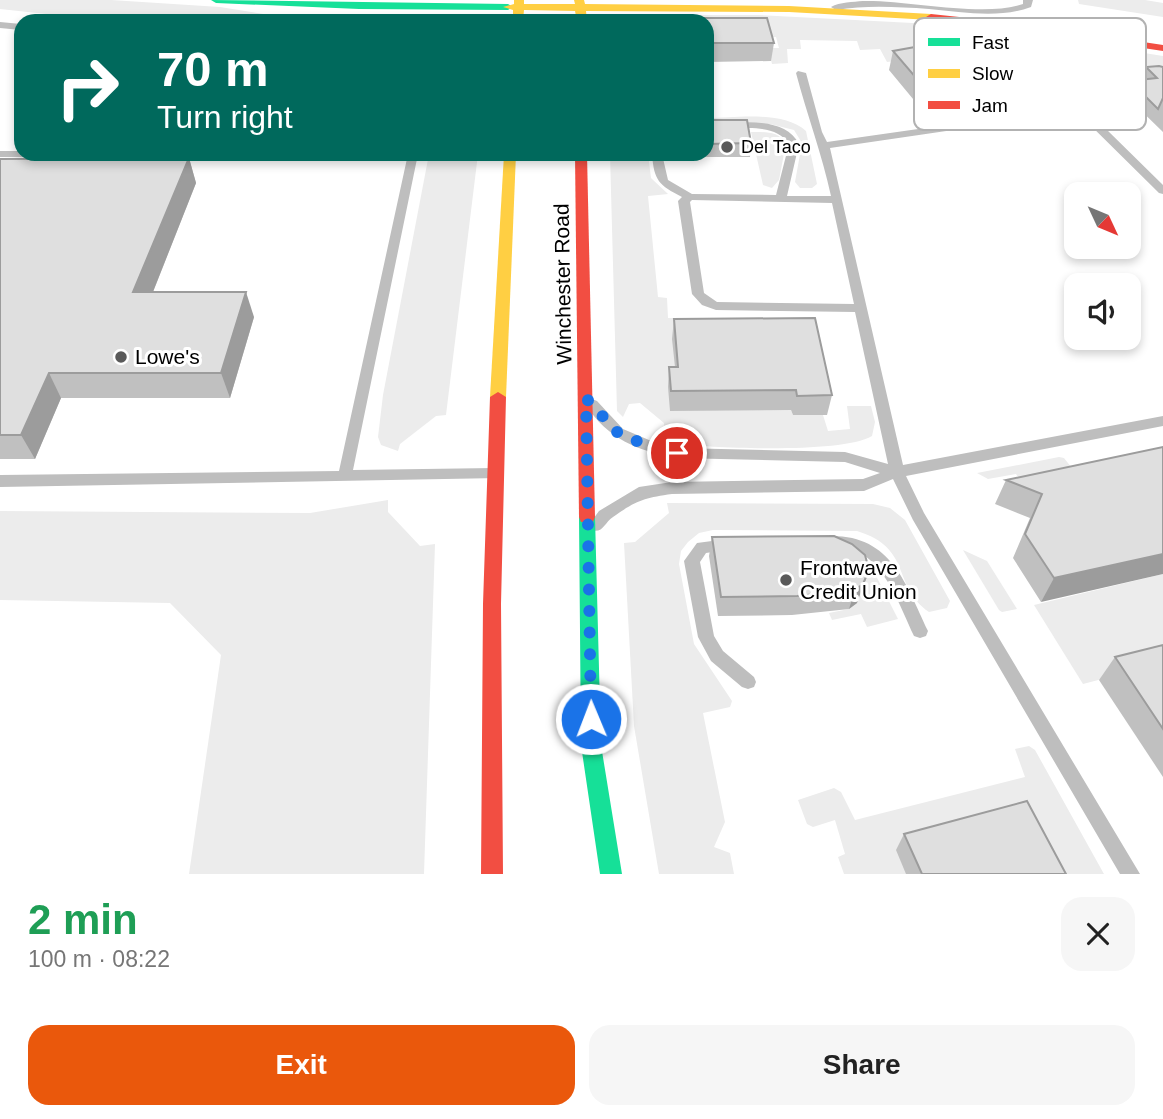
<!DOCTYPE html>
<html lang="en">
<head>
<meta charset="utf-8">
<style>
  :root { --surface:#fff; --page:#f6f6f6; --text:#222; --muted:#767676; --accent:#ea580c }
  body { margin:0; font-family:Arial,sans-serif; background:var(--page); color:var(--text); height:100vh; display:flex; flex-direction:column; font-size:26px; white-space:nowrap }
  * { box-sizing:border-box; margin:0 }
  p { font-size:23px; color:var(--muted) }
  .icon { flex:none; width:38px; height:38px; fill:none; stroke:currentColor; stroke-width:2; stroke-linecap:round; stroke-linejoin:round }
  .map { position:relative; height:874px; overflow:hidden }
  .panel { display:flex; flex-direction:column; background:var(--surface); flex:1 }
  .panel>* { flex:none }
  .guide { position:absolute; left:14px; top:14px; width:700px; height:147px; border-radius:21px; box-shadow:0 4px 10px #0003; background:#00695c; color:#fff; overflow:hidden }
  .needle { width:46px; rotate:134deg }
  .tools { position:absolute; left:1064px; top:182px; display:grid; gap:14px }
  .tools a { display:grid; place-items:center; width:77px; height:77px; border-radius:14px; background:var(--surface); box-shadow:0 4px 10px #0003; font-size:35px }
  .pin { position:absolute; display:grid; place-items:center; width:60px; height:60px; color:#fff; margin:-30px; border:4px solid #fff; border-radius:50%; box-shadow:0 2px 7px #0007 }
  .me { position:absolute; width:77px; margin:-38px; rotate:359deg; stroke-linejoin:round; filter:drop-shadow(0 0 5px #0008) }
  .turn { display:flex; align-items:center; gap:24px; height:147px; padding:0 28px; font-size:32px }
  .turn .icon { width:91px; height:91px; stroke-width:2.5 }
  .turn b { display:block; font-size:49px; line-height:60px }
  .round { display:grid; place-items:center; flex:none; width:74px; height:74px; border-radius:21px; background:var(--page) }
  .head { display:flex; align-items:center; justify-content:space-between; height:119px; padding:0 28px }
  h1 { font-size:42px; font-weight:800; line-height:52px; color:#1e9e55 }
  .button { display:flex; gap:14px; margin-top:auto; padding:14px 28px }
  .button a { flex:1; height:80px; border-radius:21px; background:var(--accent); color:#fff; font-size:28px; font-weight:800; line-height:80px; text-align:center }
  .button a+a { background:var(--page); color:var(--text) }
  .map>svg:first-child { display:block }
</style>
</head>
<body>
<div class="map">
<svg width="1163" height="874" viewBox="0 0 1163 874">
  <rect width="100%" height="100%" fill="#fff"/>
  <g fill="#ececec">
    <polygon points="0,0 111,0 220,7 288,18 443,21 111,21 0,9"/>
    <polygon points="1078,0 1145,0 1163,3 1163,17 1079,4"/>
    <polygon points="663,15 757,15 913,23 986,30 998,41 1006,55 1050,94 1054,102 1050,106 1036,108 1028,100 1023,101 1013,91 1029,88 961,53 887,62 880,49 860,50 857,41 800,40 801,49 787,49 788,63 772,64 768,48 779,48 776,37 707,37 707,21 637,21 637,19"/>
    <polygon points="1056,39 1163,56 1163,81 1140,80 1137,77 1103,79 1087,94 1048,56 1049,42"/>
    <path d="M 707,118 C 736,118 783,110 806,131 L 817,184 L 812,188 L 800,188 L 795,182 L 802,143 L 794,130 L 770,124 L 707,125 Z"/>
    <path d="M 751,132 C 764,132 778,131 786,143 L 779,180 L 772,188 L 763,185 Z"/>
    <polygon points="429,154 478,154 446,415 436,416 400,444 398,451 381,445 378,437 383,395"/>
    <path d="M 610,154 L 648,154 L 651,178 L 668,194 L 648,196 L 658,297 L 667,298 L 668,318 L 686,318 L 688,329 L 791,410 L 793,415 L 823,415 L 828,431 L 850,429 L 847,406 L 871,406 L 875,422 L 872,436 C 841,454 715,448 677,444 L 665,440 L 664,423 L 640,403 L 629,404 L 623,417 L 617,411 Z"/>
    <polygon points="1059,457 1064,458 1079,477 1025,488 1016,474 988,479 977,473"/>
    <polygon points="388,500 388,512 420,546 435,544 424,874 189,874 221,655 170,603 0,600 0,511 310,513"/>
    <path d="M 667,503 L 873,504 L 890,508 L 905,520 L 950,601 L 947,608 L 929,612 C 891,585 913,548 857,531 L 713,530 L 699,533 L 688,542 L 681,551 L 679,564 L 694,644 L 732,701 L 730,707 L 703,713 L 725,822 L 714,847 L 730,853 L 734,874 L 659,874 L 634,726 L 624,543 L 635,542 L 669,513 Z"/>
    <polygon points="963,550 987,561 1017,609 1002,612 999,610"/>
    <polygon points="863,556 869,562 898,619 867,627 861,614 832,620 829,613 849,609 857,603"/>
    <polygon points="1163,574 1163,663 1083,684 1034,605"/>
    <polygon points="1029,746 1035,750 1104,874 844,874 838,857 845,854 835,820 813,827 807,824 798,800 834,788 841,792 855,820 1025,777 1015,749"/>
  </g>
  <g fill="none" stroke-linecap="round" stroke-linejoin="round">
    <g fill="#bebebe" fill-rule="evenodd">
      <path d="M 1023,0 L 1033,0 L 1031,7 C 998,19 963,12 929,9 C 897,7 867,5 836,10 L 831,7 C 840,2 853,2 863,1 C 910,0 983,18 1023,4 Z"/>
      <polygon points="0,22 21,24 21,30 0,28"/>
      <path d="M 1024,24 L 1029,27 L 1031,45 L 1047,71 L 1163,185 L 1163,194 L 1159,193 L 1077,112 L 830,148 L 903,465 L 1163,416 L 1163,426 L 906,476 L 924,513 L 1140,874 L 1120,874 L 913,520 L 893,479 L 864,491 L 672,494 C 644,498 637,500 613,517 C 604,523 603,534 591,530 L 588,526 L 599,511 L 639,487 L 672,482 L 863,479 L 880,473 L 845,462 L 677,458 C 636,450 609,440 585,404 L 592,399 L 597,401 L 623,429 L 656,443 L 677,448 L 845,452 L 888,464 L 855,312 L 716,310 L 702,305 L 692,294 L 678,201 L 682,197 C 659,185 654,181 652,154 L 662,154 L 668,180 L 692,194 L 776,195 L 789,144 C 774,120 730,130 707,131 L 707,125 C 734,123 784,114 799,144 L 787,196 L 831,196 C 822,154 807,115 796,73 L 798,71 L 806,73 L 822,132 L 827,142 L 1072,107 C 1047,82 1023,64 1019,27 ZM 692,200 L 832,203 L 854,304 L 717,302 L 704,293 L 690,202 Z"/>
      <polygon points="0,151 21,151 21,154 41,154 36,157 0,157"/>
      <polygon points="408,154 418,154 353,470 494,468 499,470 501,474 499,478 0,487 0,475 339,471"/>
      <path d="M 828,536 C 891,534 905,582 928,631 L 926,636 L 920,638 L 914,636 C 900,607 887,565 855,550 C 845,545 833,550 823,546 L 820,542 L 823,538 Z"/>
      <polygon points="727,539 732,541 735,545 732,549 706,553 700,562 714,636 723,651 754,677 756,682 754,687 748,689 742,687 711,661 698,637 684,561 697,543"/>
    </g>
    <g fill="#16e098" fill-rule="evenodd">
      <polygon points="211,0 508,4 513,7 508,10 359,9 216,3"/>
      <polygon points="587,510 593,512 595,517 601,745 622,874 600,874 581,745 579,517 581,512"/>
    </g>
    <g fill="#ffcf43" fill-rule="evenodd">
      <polygon points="514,0 524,0 524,4 575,4 574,0 584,0 585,4 789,6 931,14 936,17 931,20 789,12 586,11 587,21 577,21 575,11 524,10 523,21 513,21 513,10 503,7 514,4"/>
      <polygon points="504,154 516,154 506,397 498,402 490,397"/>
    </g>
    <g fill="#f24e42" fill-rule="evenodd">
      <polygon points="931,14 1024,24 1163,45 1163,51 1024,30 927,19 926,17"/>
      <polygon points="575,154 587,154 595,517 593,522 581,522 579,517"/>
      <polygon points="498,392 506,397 501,604 503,874 481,874 483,604 490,397"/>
    </g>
  </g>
  <g fill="#c0c0c0">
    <polygon points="707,21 774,43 771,61 707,62"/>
    <polygon points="964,43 1036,70 1030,89 997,93 994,102 958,107 952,100 918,105 889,70 893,51"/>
    <polygon points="1146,67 1163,67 1163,132 1124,94 1130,81 1140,80"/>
    <polygon points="707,120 751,143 750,157 675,157 675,154 707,154"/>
    <polygon points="189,158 196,183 153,292 254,317 230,398 61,398 35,459 0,459 0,159"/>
    <polygon points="674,319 832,395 827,415 793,415 791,410 670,411 668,387 669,367 675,367 672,339"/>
    <polygon points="1163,447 1041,602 1013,558 1030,518 995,504 1006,480"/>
    <polygon points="712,537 852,544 857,603 849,609 792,615 718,616 709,556"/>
    <polygon points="1163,645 1163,777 1099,680 1115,657"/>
    <polygon points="904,834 1066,874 906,874 896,850"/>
  </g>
  <g fill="#9c9c9c">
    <polygon points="1036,70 1030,89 997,93 994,102 958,107 963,88 993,76"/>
    <polygon points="957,81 952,100 918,105 923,86"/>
    <polygon points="189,158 196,183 143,317 133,292"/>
    <polygon points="246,292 254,317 230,398 221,373"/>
    <polygon points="49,373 61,398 35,459 21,435"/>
    <polygon points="1163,554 1163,574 1041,602 1054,578"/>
    <polygon points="869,570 857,603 849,609 855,590"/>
  </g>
  <g fill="#dfdfdf" stroke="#9c9c9c" stroke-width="2">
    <polygon points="645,18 767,18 774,43 707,43 707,21 645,21"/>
    <polygon points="1004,38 1036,70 993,76 1000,83 963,88 957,81 923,86 893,51 959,39 964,43"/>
    <polygon points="1159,66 1163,67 1163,98 1158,109 1130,81 1157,78 1146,67"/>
    <polygon points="707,120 747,120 751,143 707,144"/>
    <polygon points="189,158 133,292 246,292 221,373 49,373 21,435 0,435 0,159"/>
    <polygon points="815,318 832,395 797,396 796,390 671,391 669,367 678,367 674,319"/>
    <polygon points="1163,447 1163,554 1054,578 1025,534 1042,494 1006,480"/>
    <polygon points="834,536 852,544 865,555 869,570 863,584 855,590 797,596 721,597 712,537"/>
    <polygon points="1163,645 1163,729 1115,657"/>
    <polygon points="1027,801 1066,874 922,874 904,834"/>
  </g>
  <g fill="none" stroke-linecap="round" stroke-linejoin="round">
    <polyline stroke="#1a73e8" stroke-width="12" stroke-dasharray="0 21.6" points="591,719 586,398 618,433 653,448 677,453"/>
  </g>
  <g fill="#595959" stroke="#fff" stroke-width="2.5">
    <circle cx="727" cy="147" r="7"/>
    <circle cx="121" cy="357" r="7"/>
    <circle cx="786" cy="580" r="7"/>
  </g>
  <g text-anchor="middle" stroke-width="6" stroke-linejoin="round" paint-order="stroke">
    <g font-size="18" fill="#000" stroke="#fff" text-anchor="start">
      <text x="741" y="153">Del Taco</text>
    </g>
    <g font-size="21" fill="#000" stroke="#fff">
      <text transform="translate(563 284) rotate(-91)" y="7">Winchester Road</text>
    </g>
    <g font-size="21" fill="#000" stroke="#fff" text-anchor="start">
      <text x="135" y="364">Lowe's</text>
      <text x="800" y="575">Frontwave<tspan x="800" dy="24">Credit Union</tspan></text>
    </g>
  </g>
  <rect x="914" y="18" width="232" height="112" rx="10" fill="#fff" stroke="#b2b2b2" stroke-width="2"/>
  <rect x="928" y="38" width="32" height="8" fill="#16e098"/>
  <rect x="928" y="69" width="32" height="9" fill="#ffcf43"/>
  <rect x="928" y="101" width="32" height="8" fill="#f24e42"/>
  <g font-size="19" fill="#000">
    <text x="972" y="49">Fast</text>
    <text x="972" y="80">Slow</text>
    <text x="972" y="112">Jam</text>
  </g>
</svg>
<div class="tools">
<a><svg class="needle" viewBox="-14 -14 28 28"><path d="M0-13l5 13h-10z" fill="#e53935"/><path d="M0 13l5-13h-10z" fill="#767676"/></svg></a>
<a><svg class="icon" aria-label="sound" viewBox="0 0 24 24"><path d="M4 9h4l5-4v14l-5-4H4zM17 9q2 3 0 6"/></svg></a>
</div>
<div class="pin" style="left:677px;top:453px;background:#d93025"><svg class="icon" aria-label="arrive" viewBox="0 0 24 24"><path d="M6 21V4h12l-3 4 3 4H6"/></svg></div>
<svg class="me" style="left:591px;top:719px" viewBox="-20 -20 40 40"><circle r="17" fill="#1a73e8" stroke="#fff" stroke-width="3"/><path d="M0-11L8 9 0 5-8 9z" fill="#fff"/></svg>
<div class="guide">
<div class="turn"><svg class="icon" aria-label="right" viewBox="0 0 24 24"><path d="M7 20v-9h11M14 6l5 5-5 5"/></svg><div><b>70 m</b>Turn right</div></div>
</div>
</div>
<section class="panel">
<div class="head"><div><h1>2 min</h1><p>100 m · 08:22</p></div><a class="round"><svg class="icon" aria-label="close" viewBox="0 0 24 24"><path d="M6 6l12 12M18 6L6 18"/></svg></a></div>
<div class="button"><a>Exit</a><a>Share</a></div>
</section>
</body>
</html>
